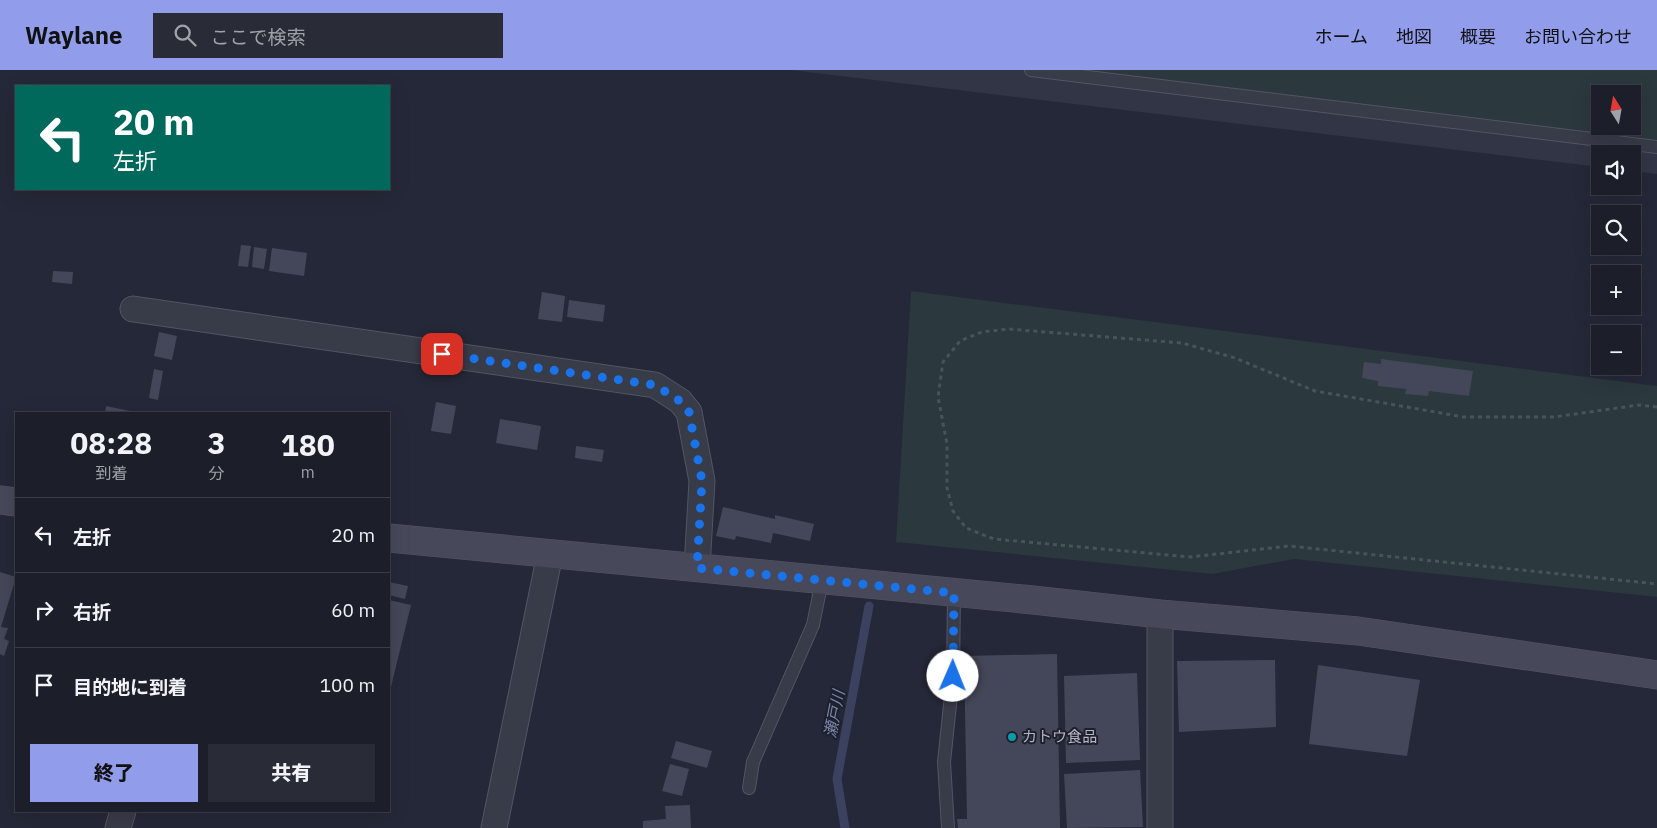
<!DOCTYPE html>
<html lang="ja">
<head>
<meta charset="utf-8">
<style>
  :root { --surface:#1c1e2a; --page:#292b36; --text:#f1f3f6; --muted:#a0a2a8; --line:#3a3c47; --accent:#919deb }
  body { margin:0; font-family:"IBM Plex Sans","Noto Sans JP",sans-serif; background:var(--page); color:var(--text); height:100vh; display:flex; flex-direction:column; font-size:19px; white-space:nowrap }
  * { box-sizing:border-box; margin:0 }
  p { font-size:16px; color:var(--muted) }
  .icon { flex:none; width:28px; height:28px; fill:none; stroke:currentColor; stroke-width:2; stroke-linecap:round; stroke-linejoin:round }
  .map { position:relative; flex:1; overflow:hidden }
  .sheet { position:absolute; left:15px; top:342px; width:375px; height:400px; display:flex; flex-direction:column; background:var(--surface); border-radius:0px; box-shadow:0 5px 20px #0002,0 0 0 1px var(--line) }
  .sheet>* { flex:none }
  .top-card { position:absolute; left:15px; top:15px; width:375px; height:105px; border-radius:0px; box-shadow:0 5px 20px #0002,0 0 0 1px var(--line); background:#00695c; color:#fff; overflow:hidden }
  .needle { width:32px; rotate:349deg }
  .controls { position:absolute; left:1591px; top:15px; display:grid; gap:10px }
  .controls a { display:grid; place-items:center; width:50px; height:50px; border-radius:0px; background:var(--surface); box-shadow:0 5px 20px #0002,0 0 0 1px var(--line); font-size:25px }
  .pin { position:absolute; display:grid; place-items:center; width:42px; height:42px; color:#fff; margin:-21px; border-radius:10px; box-shadow:0 2px 8px #0006 }
  .me { position:absolute; width:55px; margin:-28px; rotate:1deg; stroke-linejoin:round; filter:drop-shadow(0 0 4px #0008) }
  .turn { display:flex; align-items:center; gap:18px; height:105px; padding:0 15px; font-size:22px }
  .turn .icon { width:65px; height:65px; stroke-width:2.5 }
  .turn b { display:block; font-size:35px; line-height:42px }
  .eta { display:flex; justify-content:space-evenly; align-items:center; height:85px; text-align:center }
  .eta b { font-size:30px; font-weight:800; line-height:35px }
  .button { display:flex; gap:10px; margin-top:auto; padding:10px 15px }
  .button a { flex:1; height:58px; border-radius:0px; background:var(--accent); color:#111; font-size:20px; font-weight:800; line-height:58px; text-align:center }
  .button a+a { background:var(--page); color:var(--text) }
  ul { padding:0; list-style:none }
  li { display:flex; align-items:center; gap:15px; height:75px; padding:0 15px; border-top:1px solid var(--line) }
  li div { flex:1 }
  li b { display:block; font-size:19px }
  li em { font-style:normal }
  header { display:flex; align-items:center; gap:30px; box-sizing:border-box; height:70px; padding:0 25px; background:var(--accent); color:#111 }
  header strong { font-size:24px }
  nav { display:flex; gap:28px; margin-inline-start:auto; font-size:18px }
  .search { width:350px; height:45px; background:var(--page); display:flex; align-items:center; gap:12px; box-sizing:border-box; padding:0 18px; border-radius:0px; color:var(--muted); font-size:19px }
  .map>svg:first-child { display:block }
</style>
</head>
<body>
<header>
<strong>Waylane</strong>
<div class="search"><svg class="icon" aria-label="search" viewBox="0 0 24 24"><circle cx="10" cy="10" r="6"/><path d="M15 15l6 6"/></svg>ここで検索</div>
<nav><a>ホーム</a><a>地図</a><a>概要</a><a>お問い合わせ</a></nav>
</header>
<div class="map">
<svg width="1657" height="758" viewBox="0 0 1657 758">
  <rect width="100%" height="100%" fill="#252838"/>
  <path fill="#323545" fill-rule="evenodd" d="M 791,0 L 1657,0 L 1657,104 L 1633,101 L 1632,84 L 1600,84 L 1600,97 ZM 1600,24 L 1632,24 L 1632,56 L 1600,56 Z"/>
  <g fill="#2b383d" fill-rule="evenodd">
    <path d="M 1099,0 L 1657,0 L 1657,70 ZM 1600,24 L 1632,24 L 1632,56 L 1600,56 Z"/>
    <polygon points="911,221 1657,316 1657,527 1294,489 1212,504 896,472"/>
  </g>
  <g fill="none" stroke-linecap="round" stroke-linejoin="round">
    <polyline stroke="#3c415f" stroke-width="9" points="845,758 837,709 869,536"/>
  </g>
  <g fill="#444759">
    <polygon points="241,175 251,176 248,197 238,196"/>
    <polygon points="254,177 267,179 264,199 252,197"/>
    <polygon points="272,178 307,183 304,206 269,201"/>
    <polygon points="53,201 73,202 72,214 52,212"/>
    <polygon points="542,222 565,226 562,252 538,249"/>
    <polygon points="569,230 605,235 603,252 567,247"/>
    <polygon points="159,262 177,266 172,290 154,286"/>
    <polygon points="1381,289 1473,301 1469,326 1429,321 1428,326 1405,324 1406,319 1378,316 1378,311 1362,308 1364,292 1381,294"/>
    <polygon points="154,299 163,301 158,330 149,328"/>
    <polygon points="436,332 456,336 451,364 431,361"/>
    <polygon points="106,336 140,343 140,344 105,344"/>
    <polygon points="500,349 541,356 537,380 496,373"/>
    <polygon points="576,376 604,380 602,392 575,388"/>
    <polygon points="723,437 775,449 775,445 814,454 810,471 773,463 771,473 736,466 735,470 716,466"/>
    <polygon points="0,502 16,507 1,557 8,558 4,569 9,571 4,586 0,584"/>
    <polygon points="389,512 408,516 405,529 389,525"/>
    <polygon points="389,530 411,535 389,625"/>
    <polygon points="1057,584 1060,758 958,758 957,749 967,749 964,586"/>
    <polygon points="1275,590 1276,657 1179,662 1177,591"/>
    <polygon points="1318,595 1420,610 1407,686 1309,674"/>
    <polygon points="1137,603 1140,690 1066,693 1064,606"/>
    <polygon points="676,671 712,681 707,698 671,688"/>
    <polygon points="670,694 689,699 682,726 662,721"/>
    <polygon points="1140,700 1143,757 1067,758 1064,704"/>
    <polygon points="690,735 691,758 643,758 643,751 666,749 665,736"/>
  </g>
  <g fill="none" stroke-linecap="round" stroke-linejoin="round">
    <defs>
      <g id="lane">
        <polyline points="1031,0 1657,77"/>
        <polyline points="749,718 753,692 813,555 822,510"/>
        <polyline points="948,758 944,692 953,606 954,523"/>
      </g>
      <g id="street">
        <polyline points="133,239 655,315 680,331 689,342 702,411 697,498"/>
        <polyline points="1160,544 1160,758"/>
        <polyline points="118,758 123,741"/>
        <polyline points="494,758 550,484"/>
      </g>
      <g id="secondary">
        <polyline points="0,430 16,432"/>
        <polyline points="389,468 1033,530 1160,544 1358,561 1657,605"/>
      </g>
    </defs>
    <use href="#lane" stroke="#535563" stroke-width="14"/>
    <use href="#street" stroke="#535563" stroke-width="27"/>
    <use href="#secondary" stroke="#535563" stroke-width="29"/>
    <polyline stroke="#48535a" stroke-width="3" stroke-dasharray="4 4" stroke-linecap="butt" points="1657,337 1639,335 1554,347 1464,347 1315,321 1235,288 1182,273 1008,259 982,262 960,271 943,292 938,327 947,374 947,418 953,441 966,458 994,469 1190,487 1289,476 1657,514"/>
    <use href="#lane" stroke="#383b48" stroke-width="12"/>
    <use href="#street" stroke="#383b48" stroke-width="25"/>
    <use href="#secondary" stroke="#47495b" stroke-width="28"/>
  </g>
  <g fill="none" stroke-linecap="round" stroke-linejoin="round">
    <polyline stroke="#1a73e8" stroke-width="9" stroke-dasharray="0 16.2" points="442,284 655,315 680,331 689,342 702,411 697,498 954,523 953,606"/>
  </g>
  <circle fill="#0f9aa8" stroke="#1d202d" stroke-width="2" cx="1012" cy="667" r="5"/>
  <g text-anchor="middle" stroke-width="4" stroke-linejoin="round" paint-order="stroke">
    <g font-size="15" fill="#b3b5c4" stroke="#1d202d" text-anchor="start">
      <text x="1022" y="672">カトウ食品</text>
    </g>
    <g font-size="16" font-style="italic" fill="#7e86a9" stroke="#1d202d">
      <text transform="translate(834 644) rotate(-79)" y="6">瀬戸川</text>
    </g>
  </g>
</svg>
<div class="controls">
<a><svg class="needle" viewBox="-14 -14 28 28"><path d="M0-13l5 13h-10z" fill="#e53935"/><path d="M0 13l5-13h-10z" fill="#a0a2a8"/></svg></a>
<a><svg class="icon" aria-label="sound" viewBox="0 0 24 24"><path d="M4 9h4l5-4v14l-5-4H4zM17 9q2 3 0 6"/></svg></a>
<a><svg class="icon" aria-label="search" viewBox="0 0 24 24"><circle cx="10" cy="10" r="6"/><path d="M15 15l6 6"/></svg></a>
<a>+</a>
<a>−</a>
</div>
<div class="pin" style="left:442px;top:284px;background:#d93025"><svg class="icon" aria-label="arrive" viewBox="0 0 24 24"><path d="M6 21V4h12l-3 4 3 4H6"/></svg></div>
<svg class="me" style="left:953px;top:606px" viewBox="-20 -20 40 40"><circle r="19" fill="#fff"/><path d="M0-13L10 11 0 6-10 11z" fill="#1a73e8"/></svg>
<div class="top-card">
<div class="turn"><svg class="icon" aria-label="left" viewBox="0 0 24 24"><path d="M17 20v-9H6M10 6l-5 5 5 5"/></svg><div><b>20 m</b>左折</div></div>
</div>
<section class="sheet">
<div class="eta">
<div><b>08:28</b><p>到着</p></div>
<div><b>3</b><p>分</p></div>
<div><b>180</b><p>m</p></div>
</div>
<ul>
<li><svg class="icon" aria-label="left" viewBox="0 0 24 24"><path d="M17 20v-9H6M10 6l-5 5 5 5"/></svg><div><b>左折</b></div><em>20 m</em></li>
<li><svg class="icon" aria-label="right" viewBox="0 0 24 24"><path d="M7 20v-9h11M14 6l5 5-5 5"/></svg><div><b>右折</b></div><em>60 m</em></li>
<li><svg class="icon" aria-label="arrive" viewBox="0 0 24 24"><path d="M6 21V4h12l-3 4 3 4H6"/></svg><div><b>目的地に到着</b></div><em>100 m</em></li>
</ul>
<div class="button"><a>終了</a><a>共有</a></div>
</section>
</div>
</body>
</html>
